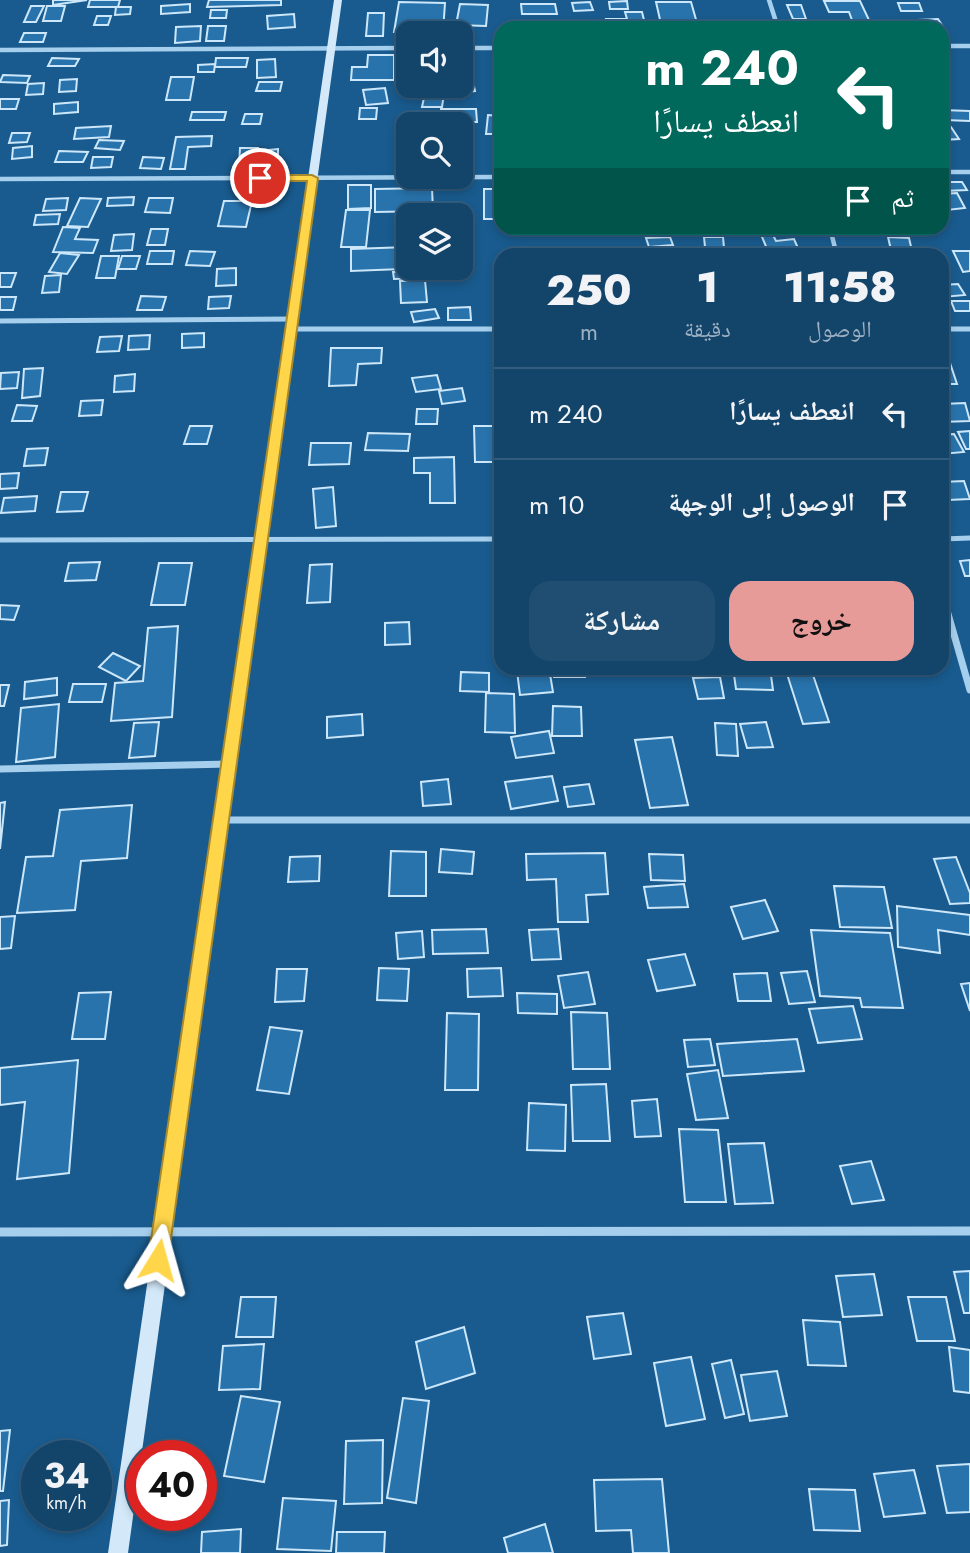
<!DOCTYPE html>
<html lang="ar">
<head>
<meta charset="utf-8">
<style>
  :root { --surface:#13446a; --page:#204e72; --text:#f1f3f6; --muted:#9db0c1; --line:#325c7e; --accent:#e69b98 }
  body { margin:0; font-family:Jost,"Noto Naskh Arabic",sans-serif; background:var(--page); color:var(--text); direction:rtl; height:100vh; display:flex; flex-direction:column; font-size:26px; white-space:nowrap }
  * { box-sizing:border-box; margin:0 }
  p { font-size:23px; color:var(--muted) }
  .icon { flex:none; width:38px; height:38px; fill:none; stroke:currentColor; stroke-width:2; stroke-linecap:round; stroke-linejoin:round }
  .map { position:relative; flex:1; overflow:hidden; direction:ltr }
  .panel { position:absolute; left:494px; top:248px; width:455px; height:427px; display:flex; flex-direction:column; background:var(--surface); border-radius:21px; box-shadow:0 4px 10px #0003,0 0 0 2px var(--line); direction:rtl }
  .panel>* { flex:none }
  .top-card { position:absolute; left:494px; top:21px; width:455px; height:214px; border-radius:21px; box-shadow:0 4px 10px #0003,0 0 0 2px var(--line); direction:rtl; background:#00695c; color:#fff; overflow:hidden }
  .fabs { position:absolute; left:396px; top:21px; display:grid; gap:14px }
  .fabs a { display:grid; place-items:center; width:77px; height:77px; border-radius:14px; background:var(--surface); box-shadow:0 4px 10px #0003,0 0 0 2px var(--line); font-size:35px }
  .speed { position:absolute; left:21px; top:1440px; display:flex; gap:14px; font-size:35px; font-weight:700; text-align:center }
  .speed>* { display:grid; place-content:center; width:91px; height:91px; border-radius:50%; background:var(--surface); box-shadow:0 4px 10px #0003,0 0 0 2px var(--line); line-height:1 }
  .speed small { font-size:18px; font-weight:400 }
  .speed .limit { border:10px solid #d22; background:#fff; color:#111 }
  .pin { position:absolute; display:grid; place-items:center; width:60px; height:60px; color:#fff; margin:-30px; border:4px solid #fff; border-radius:50%; box-shadow:0 2px 7px #0007 }
  .me { position:absolute; width:77px; margin:-38px; rotate:8deg; stroke-linejoin:round; filter:drop-shadow(0 0 5px #0008) }
  .turn { display:flex; align-items:center; gap:24px; height:147px; padding:0 35px; font-size:32px }
  .turn .icon { width:91px; height:91px; stroke-width:2.5 }
  .turn b { display:block; font-size:49px; line-height:60px }
  .then { display:flex; align-items:center; height:66px; padding:0 35px; background:#0003; gap:14px; font-size:26px }
  .eta { display:flex; justify-content:space-evenly; align-items:center; height:119px; text-align:center }
  .eta b { font-size:42px; font-weight:800; line-height:49px }
  .primary-button { display:flex; gap:14px; margin-top:auto; padding:14px 35px }
  .primary-button a { flex:1; height:80px; border-radius:21px; background:var(--accent); color:#111; font-size:28px; font-weight:800; line-height:80px; text-align:center }
  .primary-button a+a { background:var(--page); color:var(--text) }
  ul { padding:0; list-style:none }
  li { display:flex; align-items:center; gap:21px; height:91px; padding:0 35px; border-top:2px solid var(--line) }
  li div { flex:1 }
  li b { display:block; font-size:26px }
  li em { font-style:normal }
  .map>svg:first-child { display:block }
</style>
</head>
<body>
<div class="map">
<svg width="970" height="1553" viewBox="0 0 970 1553">
  <rect width="100%" height="100%" fill="#195b8e"/>
  <g fill="#2873ac" stroke="#cce7fa" stroke-width="2">
    <polygon points="53,0 87,0 53,5"/>
    <polygon points="90,0 120,0 118,7 88,7"/>
    <polygon points="209,0 281,0 281,5 207,7"/>
    <polygon points="627,1 628,9 610,9 609,2"/>
    <polygon points="824,1 860,1 869,20 852,20 849,12 829,12"/>
    <polygon points="399,2 445,3 443,32 394,32"/>
    <polygon points="590,2 593,10 574,11 572,3"/>
    <polygon points="656,2 691,2 697,23 661,24"/>
    <polygon points="898,3 919,3 922,11 901,11"/>
    <polygon points="190,4 190,12 161,14 161,6"/>
    <polygon points="460,4 488,5 486,26 456,25"/>
    <polygon points="521,4 555,4 557,14 522,14"/>
    <polygon points="787,5 801,5 806,19 793,19"/>
    <polygon points="31,6 44,6 36,22 24,22"/>
    <polygon points="47,6 65,6 61,21 43,21"/>
    <polygon points="116,7 131,7 130,14 115,15"/>
    <polygon points="211,10 227,10 226,18 210,18"/>
    <polygon points="625,12 642,12 645,24 607,25 606,19 627,19"/>
    <polygon points="368,13 384,13 383,36 366,36"/>
    <polygon points="294,14 295,27 268,29 267,16"/>
    <polygon points="97,16 111,16 108,25 94,25"/>
    <polygon points="938,19 942,25 923,26 919,20"/>
    <polygon points="520,20 534,20 535,28 521,28"/>
    <polygon points="201,26 200,41 175,43 176,27"/>
    <polygon points="208,26 226,26 224,41 206,41"/>
    <polygon points="24,33 46,33 43,42 20,42"/>
    <polygon points="368,55 394,55 394,80 351,80 352,67 367,67"/>
    <polygon points="52,58 79,59 75,66 48,66"/>
    <polygon points="216,58 248,58 246,67 215,67"/>
    <polygon points="275,59 276,77 257,78 257,60"/>
    <polygon points="215,64 214,72 198,72 198,65"/>
    <polygon points="3,75 30,76 27,83 0,82"/>
    <polygon points="171,77 194,77 190,100 166,100"/>
    <polygon points="77,79 76,91 59,92 60,80"/>
    <polygon points="259,82 282,82 280,91 256,91"/>
    <polygon points="473,82 475,91 449,93 448,86"/>
    <polygon points="44,83 43,94 26,95 28,84"/>
    <polygon points="385,88 388,103 366,105 363,90"/>
    <polygon points="425,93 444,94 442,107 422,107"/>
    <polygon points="0,99 19,99 16,109 0,109"/>
    <polygon points="78,102 78,112 54,114 54,104"/>
    <polygon points="360,108 377,108 376,119 359,119"/>
    <polygon points="441,109 476,109 477,122 463,122 463,134 460,134 460,124 442,124"/>
    <polygon points="942,110 970,111 970,121 945,120"/>
    <polygon points="192,112 226,112 224,120 190,120"/>
    <polygon points="245,114 262,114 260,124 242,124"/>
    <polygon points="488,115 500,116 500,134 486,134"/>
    <polygon points="111,126 109,137 74,139 76,128"/>
    <polygon points="951,127 959,139 942,140 942,128"/>
    <polygon points="12,133 30,133 27,142 9,143"/>
    <polygon points="212,136 211,146 188,147 185,169 170,169 176,137"/>
    <polygon points="99,140 124,141 120,150 95,148"/>
    <polygon points="32,146 32,157 12,159 13,148"/>
    <polygon points="240,148 258,148 256,166 239,167"/>
    <polygon points="278,149 278,161 269,162 269,150"/>
    <polygon points="59,151 88,152 83,162 55,162"/>
    <polygon points="93,157 113,157 111,167 91,168"/>
    <polygon points="143,157 164,158 161,169 140,168"/>
    <polygon points="942,182 962,182 967,190 944,191"/>
    <polygon points="348,185 371,185 371,208 348,209"/>
    <polygon points="432,188 433,211 375,212 375,189"/>
    <rect x="484" y="189" width="14" height="30"/>
    <polygon points="957,193 965,208 947,210 942,194"/>
    <polygon points="134,197 133,205 107,206 108,198"/>
    <polygon points="68,198 66,210 43,211 46,199"/>
    <polygon points="80,198 101,199 88,227 67,226"/>
    <polygon points="149,198 173,198 170,213 145,212"/>
    <polygon points="224,201 252,201 246,227 218,226"/>
    <polygon points="346,210 370,210 366,247 341,247"/>
    <polygon points="60,214 58,224 34,225 36,215"/>
    <polygon points="63,227 80,228 75,239 98,240 93,253 53,252"/>
    <polygon points="151,229 168,229 165,245 147,245"/>
    <polygon points="471,230 472,244 460,244 460,231"/>
    <polygon points="771,231 776,241 794,239 801,255 770,256 760,232"/>
    <polygon points="134,234 132,250 111,251 114,235"/>
    <polygon points="670,237 673,245 649,247 646,238"/>
    <polygon points="704,237 723,237 724,248 705,247"/>
    <polygon points="888,237 909,238 912,251 891,250"/>
    <polygon points="408,247 408,268 428,268 351,271 351,249"/>
    <polygon points="637,248 688,250 688,256 637,256"/>
    <polygon points="611,249 613,256 543,254"/>
    <polygon points="711,250 746,251 747,256 712,256"/>
    <polygon points="150,251 174,251 172,264 147,264"/>
    <polygon points="190,251 215,252 210,266 186,265"/>
    <polygon points="953,251 970,251 970,271 963,272"/>
    <polygon points="60,253 79,255 67,274 49,272"/>
    <polygon points="101,256 119,256 115,278 96,278"/>
    <polygon points="122,256 140,256 136,269 118,269"/>
    <polygon points="236,268 236,285 216,286 217,269"/>
    <polygon points="422,270 423,278 394,279 393,272"/>
    <polygon points="0,273 16,273 11,287 0,287"/>
    <polygon points="61,275 59,292 42,293 45,276"/>
    <polygon points="425,280 427,302 401,303 400,281"/>
    <polygon points="958,284 965,295 943,297 942,285"/>
    <polygon points="141,296 166,297 162,310 137,310"/>
    <polygon points="231,296 229,308 208,309 209,297"/>
    <polygon points="0,297 16,297 13,310 0,310"/>
    <polygon points="951,301 970,301 970,311 955,311"/>
    <polygon points="470,307 471,320 448,320 448,308"/>
    <polygon points="435,309 439,318 414,322 411,312"/>
    <polygon points="204,333 204,347 182,348 182,334"/>
    <polygon points="150,335 149,349 128,350 129,336"/>
    <polygon points="122,336 119,351 97,352 100,337"/>
    <polygon points="331,348 382,348 381,363 358,364 356,385 329,386"/>
    <polygon points="942,363 950,363 957,384 942,384"/>
    <polygon points="43,368 40,396 22,398 24,369"/>
    <polygon points="19,372 17,388 0,389 1,373"/>
    <polygon points="135,374 134,391 114,392 115,376"/>
    <polygon points="437,375 441,389 416,392 412,378"/>
    <polygon points="462,388 465,401 442,404 439,391"/>
    <polygon points="103,400 101,415 79,416 81,401"/>
    <polygon points="965,403 970,421 942,422 942,404"/>
    <polygon points="17,405 37,406 32,421 12,421"/>
    <polygon points="417,409 438,409 437,424 416,424"/>
    <polygon points="190,426 212,426 207,444 184,444"/>
    <polygon points="474,426 495,426 496,462 475,462"/>
    <polygon points="970,431 970,449 966,449 958,432"/>
    <polygon points="368,433 410,434 408,451 365,450"/>
    <polygon points="954,434 964,452 942,454 942,435"/>
    <polygon points="311,443 351,443 349,464 309,465"/>
    <polygon points="48,448 45,465 24,466 27,449"/>
    <polygon points="454,457 455,503 430,503 430,473 414,473 414,458"/>
    <polygon points="19,473 17,488 0,489 0,474"/>
    <polygon points="964,481 970,499 948,500 942,482"/>
    <polygon points="333,487 336,526 316,528 313,489"/>
    <polygon points="61,492 88,492 83,511 57,512"/>
    <polygon points="37,496 35,511 1,513 4,498"/>
    <polygon points="970,560 970,576 965,576 960,561"/>
    <polygon points="100,562 96,580 65,581 69,563"/>
    <polygon points="159,563 192,563 185,605 151,605"/>
    <polygon points="332,564 330,602 307,603 310,565"/>
    <polygon points="0,605 19,606 14,620 0,619"/>
    <polygon points="409,622 410,644 385,645 385,623"/>
    <polygon points="178,626 172,717 111,721 115,683 143,681 148,628"/>
    <polygon points="113,653 140,666 126,681 99,667"/>
    <polygon points="549,668 553,692 520,695 517,671"/>
    <polygon points="553,668 584,668 585,677 554,677"/>
    <polygon points="593,668 633,668 633,676 594,675"/>
    <polygon points="733,668 770,668 773,690 736,689"/>
    <polygon points="461,672 489,673 489,692 460,691"/>
    <polygon points="812,672 829,722 803,724 787,674"/>
    <polygon points="720,677 724,698 698,699 693,678"/>
    <polygon points="57,678 57,695 24,699 25,682"/>
    <polygon points="73,684 106,684 102,702 69,702"/>
    <polygon points="0,685 9,685 4,706 0,706"/>
    <polygon points="486,693 514,694 515,733 485,732"/>
    <polygon points="59,704 55,757 16,762 21,708"/>
    <polygon points="553,706 581,707 582,736 552,736"/>
    <polygon points="362,714 363,735 327,738 327,717"/>
    <polygon points="159,722 155,756 129,758 134,723"/>
    <polygon points="766,722 773,747 747,748 740,724"/>
    <polygon points="715,723 736,724 738,756 717,755"/>
    <polygon points="549,731 554,753 516,758 511,737"/>
    <polygon points="672,737 688,805 650,808 635,740"/>
    <polygon points="552,776 558,801 511,809 505,782"/>
    <polygon points="448,779 451,804 423,806 421,782"/>
    <polygon points="589,784 594,804 568,807 564,787"/>
    <polygon points="5,802 0,849 0,803"/>
    <polygon points="132,805 127,858 81,861 75,910 17,913 26,857 53,856 60,810"/>
    <polygon points="441,849 474,852 472,874 439,872"/>
    <polygon points="391,851 426,852 426,896 389,896"/>
    <polygon points="605,853 608,894 586,895 588,922 558,922 556,879 527,880 526,854"/>
    <polygon points="649,854 683,855 685,881 651,880"/>
    <polygon points="320,856 319,881 288,882 290,857"/>
    <polygon points="956,857 970,893 970,903 950,904 934,859"/>
    <polygon points="684,884 688,907 648,908 644,887"/>
    <polygon points="834,886 884,887 892,928 840,927"/>
    <polygon points="765,900 778,931 743,939 731,907"/>
    <polygon points="897,906 970,915 970,935 938,930 940,953 898,947"/>
    <polygon points="15,916 11,948 0,949 0,917"/>
    <polygon points="486,929 488,953 433,954 432,930"/>
    <polygon points="558,929 561,959 532,960 529,930"/>
    <polygon points="811,930 890,933 903,1008 862,1007 860,998 820,996"/>
    <polygon points="422,931 424,957 398,959 396,933"/>
    <polygon points="685,954 695,985 657,991 648,960"/>
    <polygon points="379,968 409,969 407,1001 377,1000"/>
    <polygon points="501,968 503,996 468,997 467,969"/>
    <polygon points="277,969 307,969 304,1001 275,1002"/>
    <polygon points="807,971 815,1002 789,1004 781,973"/>
    <polygon points="588,972 595,1004 564,1008 558,976"/>
    <polygon points="767,973 771,1001 738,1001 734,974"/>
    <polygon points="970,983 970,1011 961,984"/>
    <polygon points="111,992 105,1039 72,1039 79,993"/>
    <polygon points="517,993 557,994 557,1014 518,1013"/>
    <polygon points="853,1006 862,1039 818,1043 809,1009"/>
    <polygon points="571,1012 607,1013 610,1069 573,1069"/>
    <polygon points="447,1013 479,1014 478,1090 445,1090"/>
    <polygon points="270,1027 302,1031 289,1094 257,1090"/>
    <polygon points="710,1039 715,1065 688,1067 684,1040"/>
    <polygon points="797,1039 804,1071 723,1076 717,1044"/>
    <polygon points="78,1060 69,1173 17,1179 25,1102 0,1105 0,1068"/>
    <polygon points="718,1070 728,1118 696,1120 687,1074"/>
    <polygon points="606,1084 610,1141 573,1141 571,1085"/>
    <polygon points="657,1099 661,1136 635,1137 632,1101"/>
    <polygon points="529,1103 566,1105 565,1151 527,1150"/>
    <polygon points="679,1129 718,1130 726,1202 685,1202"/>
    <polygon points="764,1143 773,1203 735,1204 728,1144"/>
    <polygon points="871,1161 884,1200 852,1204 840,1166"/>
    <polygon points="970,1271 970,1313 964,1313 954,1272"/>
    <polygon points="874,1274 882,1315 843,1317 836,1276"/>
    <polygon points="241,1297 276,1297 273,1337 236,1337"/>
    <polygon points="908,1297 946,1297 955,1341 917,1341"/>
    <polygon points="623,1313 631,1354 594,1359 587,1317"/>
    <polygon points="803,1320 840,1322 846,1366 808,1365"/>
    <polygon points="464,1327 475,1373 426,1389 416,1342"/>
    <polygon points="264,1344 260,1389 219,1390 223,1346"/>
    <polygon points="949,1347 970,1350 970,1393 954,1391"/>
    <polygon points="691,1357 705,1419 666,1426 654,1363"/>
    <polygon points="731,1360 744,1414 725,1418 712,1364"/>
    <polygon points="777,1371 787,1416 750,1421 741,1375"/>
    <polygon points="241,1396 280,1402 264,1482 224,1476"/>
    <polygon points="403,1398 429,1401 416,1503 387,1498"/>
    <polygon points="10,1430 3,1491 0,1491 0,1431"/>
    <polygon points="383,1440 382,1503 344,1504 346,1441"/>
    <polygon points="970,1464 970,1512 947,1513 937,1466"/>
    <polygon points="914,1470 925,1513 884,1517 874,1474"/>
    <polygon points="662,1479 669,1553 633,1553 631,1530 596,1531 594,1480"/>
    <polygon points="809,1489 855,1490 860,1531 814,1530"/>
    <polygon points="283,1498 336,1501 331,1551 277,1549"/>
    <polygon points="9,1500 7,1545 0,1546 0,1501"/>
    <polygon points="545,1524 553,1553 508,1553 504,1538"/>
    <polygon points="241,1529 240,1553 201,1553 202,1532"/>
    <polygon points="337,1532 385,1532 384,1553 336,1553"/>
  </g>
  <g fill="none" stroke-linecap="round" stroke-linejoin="round">
    <g stroke="#a6cfee" stroke-width="4.5">
      <polyline points="769,0 778,28"/>
      <polyline points="942,46 970,46"/>
      <polyline points="460,48 500,48"/>
      <polyline points="0,50 408,48"/>
      <polyline points="942,172 970,172"/>
      <polyline points="0,179 500,177"/>
      <polyline points="830,228 837,256"/>
    </g>
    <g stroke="#a6cfee" stroke-width="5">
      <polyline points="0,321 295,319"/>
      <polyline points="293,329 500,329"/>
      <polyline points="942,329 970,329"/>
      <polyline points="942,539 970,538"/>
      <polyline points="0,540 500,539"/>
      <polyline points="942,592 945,602"/>
    </g>
    <g stroke="#a6cfee" stroke-width="7">
      <polyline points="944,600 970,690"/>
      <polyline points="0,769 230,764"/>
      <polyline points="223,820 970,820"/>
    </g>
    <polyline stroke="#a6cfee" stroke-width="9" points="0,1232 970,1231"/>
    <polygon fill="#d3e9fa" fill-rule="evenodd" points="334,0 342,0 128,1553 108,1553"/>
  </g>
  <polygon fill="#ffd54a" stroke="#a68a30" stroke-width="2" points="260,175 312,175 318,178 168,1260 165,1267 158,1270 151,1267 148,1260 307,181 257,181 257,176"/>
</svg>
<div class="fabs">
<a><svg class="icon" aria-label="sound" viewBox="0 0 24 24"><path d="M4 9h4l5-4v14l-5-4H4zM17 9q2 3 0 6"/></svg></a>
<a><svg class="icon" aria-label="search" viewBox="0 0 24 24"><circle cx="10" cy="10" r="6"/><path d="M15 15l6 6"/></svg></a>
<a><svg class="icon" aria-label="layers" viewBox="0 0 24 24"><path d="M12 4l9 5-9 5-9-5zM3 14l9 5 9-5"/></svg></a>
</div>
<div class="speed"><div>34<small>km/h</small></div><div class="limit">40</div></div>
<div class="pin" style="left:260px;top:178px;background:#d93025"><svg class="icon" aria-label="arrive" viewBox="0 0 24 24"><path d="M6 21V4h12l-3 4 3 4H6"/></svg></div>
<svg class="me" style="left:158px;top:1260px" viewBox="-20 -20 40 40"><path d="M0-17L14 15 0 8-14 15z" fill="#ffd54a" stroke="#fff" stroke-width="4"/></svg>
<div class="top-card">
<div class="turn"><svg class="icon" aria-label="left" viewBox="0 0 24 24"><path d="M17 20v-9H6M10 6l-5 5 5 5"/></svg><div><b>240 m</b>انعطف يسارًا</div></div>
<div class="then">ثم<svg class="icon" aria-label="arrive" viewBox="0 0 24 24"><path d="M6 21V4h12l-3 4 3 4H6"/></svg></div>
</div>
<section class="panel">
<div class="eta">
<div><b>11:58</b><p>الوصول</p></div>
<div><b>1</b><p>دقيقة</p></div>
<div><b>250</b><p>m</p></div>
</div>
<ul>
<li><svg class="icon" aria-label="left" viewBox="0 0 24 24"><path d="M17 20v-9H6M10 6l-5 5 5 5"/></svg><div><b>انعطف يسارًا</b></div><em>240 m</em></li>
<li><svg class="icon" aria-label="arrive" viewBox="0 0 24 24"><path d="M6 21V4h12l-3 4 3 4H6"/></svg><div><b>الوصول إلى الوجهة</b></div><em>10 m</em></li>
</ul>
<div class="primary-button"><a>خروج</a><a>مشاركة</a></div>
</section>
</div>
</body>
</html>
